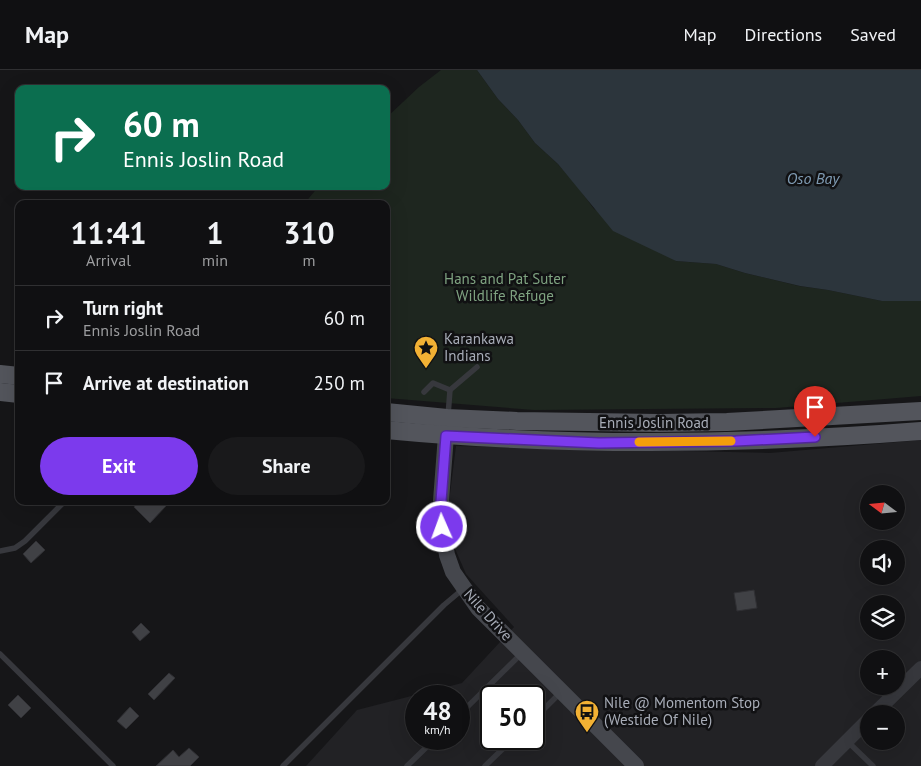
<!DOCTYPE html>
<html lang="en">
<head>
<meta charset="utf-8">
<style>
  :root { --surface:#101012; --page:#19191b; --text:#f1f3f6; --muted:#9c9d9f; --line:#303032; --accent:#7c3aed }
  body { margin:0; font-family:"PT Sans",sans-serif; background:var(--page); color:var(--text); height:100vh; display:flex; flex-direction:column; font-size:19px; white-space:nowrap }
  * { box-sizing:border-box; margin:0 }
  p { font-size:16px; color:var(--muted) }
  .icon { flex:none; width:28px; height:28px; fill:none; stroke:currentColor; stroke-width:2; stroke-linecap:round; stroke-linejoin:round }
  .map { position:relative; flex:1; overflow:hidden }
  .panel { position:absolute; left:15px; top:130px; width:375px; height:305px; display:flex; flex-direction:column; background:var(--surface); border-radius:10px; box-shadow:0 5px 20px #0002,0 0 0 1px var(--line) }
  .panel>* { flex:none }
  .hud { position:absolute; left:15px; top:15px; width:375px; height:105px; border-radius:10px; box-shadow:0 5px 20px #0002,0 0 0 1px var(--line); background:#0b6e4f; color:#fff; overflow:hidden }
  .needle { width:32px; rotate:286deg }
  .fabs { position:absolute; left:860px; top:415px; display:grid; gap:10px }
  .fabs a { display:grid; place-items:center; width:45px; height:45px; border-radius:50%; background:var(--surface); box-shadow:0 5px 20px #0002,0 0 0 1px var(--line); font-size:25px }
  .speed { position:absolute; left:405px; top:615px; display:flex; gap:10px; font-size:25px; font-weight:700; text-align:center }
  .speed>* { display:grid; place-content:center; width:65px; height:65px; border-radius:50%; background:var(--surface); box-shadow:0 5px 20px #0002,0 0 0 1px var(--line); line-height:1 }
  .speed small { font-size:12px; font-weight:400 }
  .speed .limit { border:2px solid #111; border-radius:8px; background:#fff; color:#111 }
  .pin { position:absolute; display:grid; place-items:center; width:42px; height:42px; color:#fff; margin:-51px -21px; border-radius:50% 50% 50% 0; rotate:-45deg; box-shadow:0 0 5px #0007 }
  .pin .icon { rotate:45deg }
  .me { position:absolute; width:55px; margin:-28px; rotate:358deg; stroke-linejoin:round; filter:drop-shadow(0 0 4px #0008) }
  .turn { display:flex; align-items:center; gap:18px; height:105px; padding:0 25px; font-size:22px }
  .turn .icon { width:65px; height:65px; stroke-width:2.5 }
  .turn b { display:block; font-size:35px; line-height:42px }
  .eta { display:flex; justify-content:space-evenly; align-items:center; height:85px; text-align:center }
  .eta b { font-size:30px; font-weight:700; line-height:35px }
  .primary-button { display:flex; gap:10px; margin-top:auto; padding:10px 25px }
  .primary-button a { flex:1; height:58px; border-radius:30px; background:var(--accent); color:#fff; font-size:20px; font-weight:700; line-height:58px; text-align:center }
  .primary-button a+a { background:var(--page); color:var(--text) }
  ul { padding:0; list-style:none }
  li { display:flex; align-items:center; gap:15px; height:65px; padding:0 25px; border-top:1px solid var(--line) }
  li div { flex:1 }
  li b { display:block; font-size:19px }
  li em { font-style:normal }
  header { display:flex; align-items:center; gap:30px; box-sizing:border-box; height:70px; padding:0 25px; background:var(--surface); border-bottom:1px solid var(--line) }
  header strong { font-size:24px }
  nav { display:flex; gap:28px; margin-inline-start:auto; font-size:18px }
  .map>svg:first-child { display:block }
</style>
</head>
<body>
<header>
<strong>Map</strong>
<nav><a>Map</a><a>Directions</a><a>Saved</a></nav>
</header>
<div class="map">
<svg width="921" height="696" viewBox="0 0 921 696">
  <rect width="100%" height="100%" fill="#161618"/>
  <path fill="#222225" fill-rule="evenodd" d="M 921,370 L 921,696 L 306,696 L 357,640 L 462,613 L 514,557 L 466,504 L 453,474 L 448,440 L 456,376 L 770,383 ZM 869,424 L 896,424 L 896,451 L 869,451 ZM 869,479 L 896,479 L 896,506 L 869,506 ZM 869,534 L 896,534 L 896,561 L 869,561 ZM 869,589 L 896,589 L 896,616 L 869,616 ZM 416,626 L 459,626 L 459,669 L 416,669 ZM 491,626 L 534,626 L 534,669 L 491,669 ZM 869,644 L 896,644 L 896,671 L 869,671 Z"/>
  <polygon fill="#1e261f" points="441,0 477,0 498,29 518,50 535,73 558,94 577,116 594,139 676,191 716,194 745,203 799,216 828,220 882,231 921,231 921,326 776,338 534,340 386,328 386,134 304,134 319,116 386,116 386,48 419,17"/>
  <polygon fill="#2c353c" points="477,0 921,0 921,231 882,231 828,220 800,216 745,203 716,194 676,191 613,161 558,94 535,73 518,50 498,29"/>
  <g fill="#404145" stroke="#303034">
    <polygon points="139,431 161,431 166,436 150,453 134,437"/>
    <polygon points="36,471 45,480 31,493 23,484"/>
    <polygon points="754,520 757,538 737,541 734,523"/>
    <polygon points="141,553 150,562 140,571 132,562"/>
    <polygon points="169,603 175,608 154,630 148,624"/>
    <polygon points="18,625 31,638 21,648 8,635"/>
    <polygon points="130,637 139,646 126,659 117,651"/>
    <polygon points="189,678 199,687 190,696 156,696 173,680 179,687"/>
  </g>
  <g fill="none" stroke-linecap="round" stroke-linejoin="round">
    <g stroke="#37383d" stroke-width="5.5">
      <polyline points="450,320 477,297"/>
      <polyline points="424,322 433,313 450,320 448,346"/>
      <polyline points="0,481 15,478 25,471 65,431"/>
      <polyline points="0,584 113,696"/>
      <polyline points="459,645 521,584"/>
      <polyline points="534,649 560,623"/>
      <polyline points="847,671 873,696"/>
      <polyline points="283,696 444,535 463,519"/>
      <polyline points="407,696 435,669"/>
      <polyline points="485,696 513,669"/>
    </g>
    <g stroke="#37383d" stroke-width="14">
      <polyline points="874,644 921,598"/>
      <polyline points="822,696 869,649"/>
    </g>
    <polyline stroke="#45474d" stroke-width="16" points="447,352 440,444 447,485 453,502 478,538 636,696"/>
    <g stroke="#53555c" stroke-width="18">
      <polyline points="0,304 19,306"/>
      <polyline points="0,322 19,324"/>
      <polyline points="386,342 447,348 517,351 659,353 727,352 921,341"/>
      <path d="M 386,360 C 564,377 743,375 921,361"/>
    </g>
  </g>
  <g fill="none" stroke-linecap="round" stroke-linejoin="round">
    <defs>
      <polyline id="route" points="442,457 440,444 446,366 599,373 736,371 815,367"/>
    </defs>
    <use href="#route" stroke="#51269a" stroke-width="12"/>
    <use href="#route" stroke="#7c3aed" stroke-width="9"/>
    <polyline stroke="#f59e0b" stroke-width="9" points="639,372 731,371"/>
  </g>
  <defs>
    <symbol id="sight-pin" viewBox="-11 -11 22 30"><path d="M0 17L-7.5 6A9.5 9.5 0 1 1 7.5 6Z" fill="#f2b134" stroke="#111113"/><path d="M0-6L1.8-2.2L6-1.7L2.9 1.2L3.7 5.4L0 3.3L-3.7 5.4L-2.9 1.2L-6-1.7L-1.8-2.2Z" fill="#111"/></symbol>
    <symbol id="bus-pin" viewBox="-11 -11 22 30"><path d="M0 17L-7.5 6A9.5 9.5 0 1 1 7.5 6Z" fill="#f2b134" stroke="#111113"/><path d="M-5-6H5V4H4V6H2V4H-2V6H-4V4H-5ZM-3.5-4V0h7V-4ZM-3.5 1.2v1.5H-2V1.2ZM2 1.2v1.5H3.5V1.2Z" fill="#111"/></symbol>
  </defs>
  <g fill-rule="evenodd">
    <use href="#sight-pin" x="412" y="264" width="28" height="38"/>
    <use href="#bus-pin" x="573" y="628" width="28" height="38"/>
  </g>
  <g text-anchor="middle" stroke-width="5" stroke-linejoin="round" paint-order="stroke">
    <g font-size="15" fill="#7fa381" stroke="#111113">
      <text x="505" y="214">Hans and Pat Suter<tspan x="505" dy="17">Wildlife Refuge</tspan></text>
    </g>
    <g font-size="15" fill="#a8adb8" stroke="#111113" text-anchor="start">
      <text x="444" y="274">Karankawa<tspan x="444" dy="17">Indians</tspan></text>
      <text x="604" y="638">Nile @ Momentom Stop<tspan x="604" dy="17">(Westide Of Nile)</tspan></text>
    </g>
    <g font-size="15" fill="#a8adb8" stroke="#111113">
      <text x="654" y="358">Ennis Joslin Road</text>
      <text transform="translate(488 545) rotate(48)" y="5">Nile Drive</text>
    </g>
    <g font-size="16" font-style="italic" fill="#7f9bb3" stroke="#111113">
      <text x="813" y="114">Oso Bay</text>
    </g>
  </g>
</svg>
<div class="fabs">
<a><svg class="needle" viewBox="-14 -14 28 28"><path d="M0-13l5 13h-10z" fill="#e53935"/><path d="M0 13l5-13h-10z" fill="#9c9d9f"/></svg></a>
<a><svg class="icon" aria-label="sound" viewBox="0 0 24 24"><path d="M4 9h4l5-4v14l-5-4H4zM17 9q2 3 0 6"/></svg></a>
<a><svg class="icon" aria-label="layers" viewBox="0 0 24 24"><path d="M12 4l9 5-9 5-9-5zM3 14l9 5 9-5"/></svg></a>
<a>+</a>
<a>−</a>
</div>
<div class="speed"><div>48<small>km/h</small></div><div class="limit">50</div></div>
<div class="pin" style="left:815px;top:367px;background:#d93025"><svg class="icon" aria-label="arrive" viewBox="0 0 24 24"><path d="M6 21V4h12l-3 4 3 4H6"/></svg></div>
<svg class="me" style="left:442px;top:457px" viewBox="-20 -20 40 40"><circle r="17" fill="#7c3aed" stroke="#fff" stroke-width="3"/><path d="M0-11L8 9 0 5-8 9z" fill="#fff"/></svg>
<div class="hud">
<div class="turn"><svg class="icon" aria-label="right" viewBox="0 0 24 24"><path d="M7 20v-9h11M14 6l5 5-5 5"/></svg><div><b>60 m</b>Ennis Joslin Road</div></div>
</div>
<section class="panel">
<div class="eta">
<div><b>11:41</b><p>Arrival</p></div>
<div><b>1</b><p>min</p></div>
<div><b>310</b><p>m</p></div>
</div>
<ul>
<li><svg class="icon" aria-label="right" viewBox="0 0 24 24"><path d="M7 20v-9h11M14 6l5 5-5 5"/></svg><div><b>Turn right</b><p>Ennis Joslin Road</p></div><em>60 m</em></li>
<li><svg class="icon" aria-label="arrive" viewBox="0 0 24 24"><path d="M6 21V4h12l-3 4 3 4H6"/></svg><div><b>Arrive at destination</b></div><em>250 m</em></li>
</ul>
<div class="primary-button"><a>Exit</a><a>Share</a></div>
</section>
</div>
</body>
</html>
